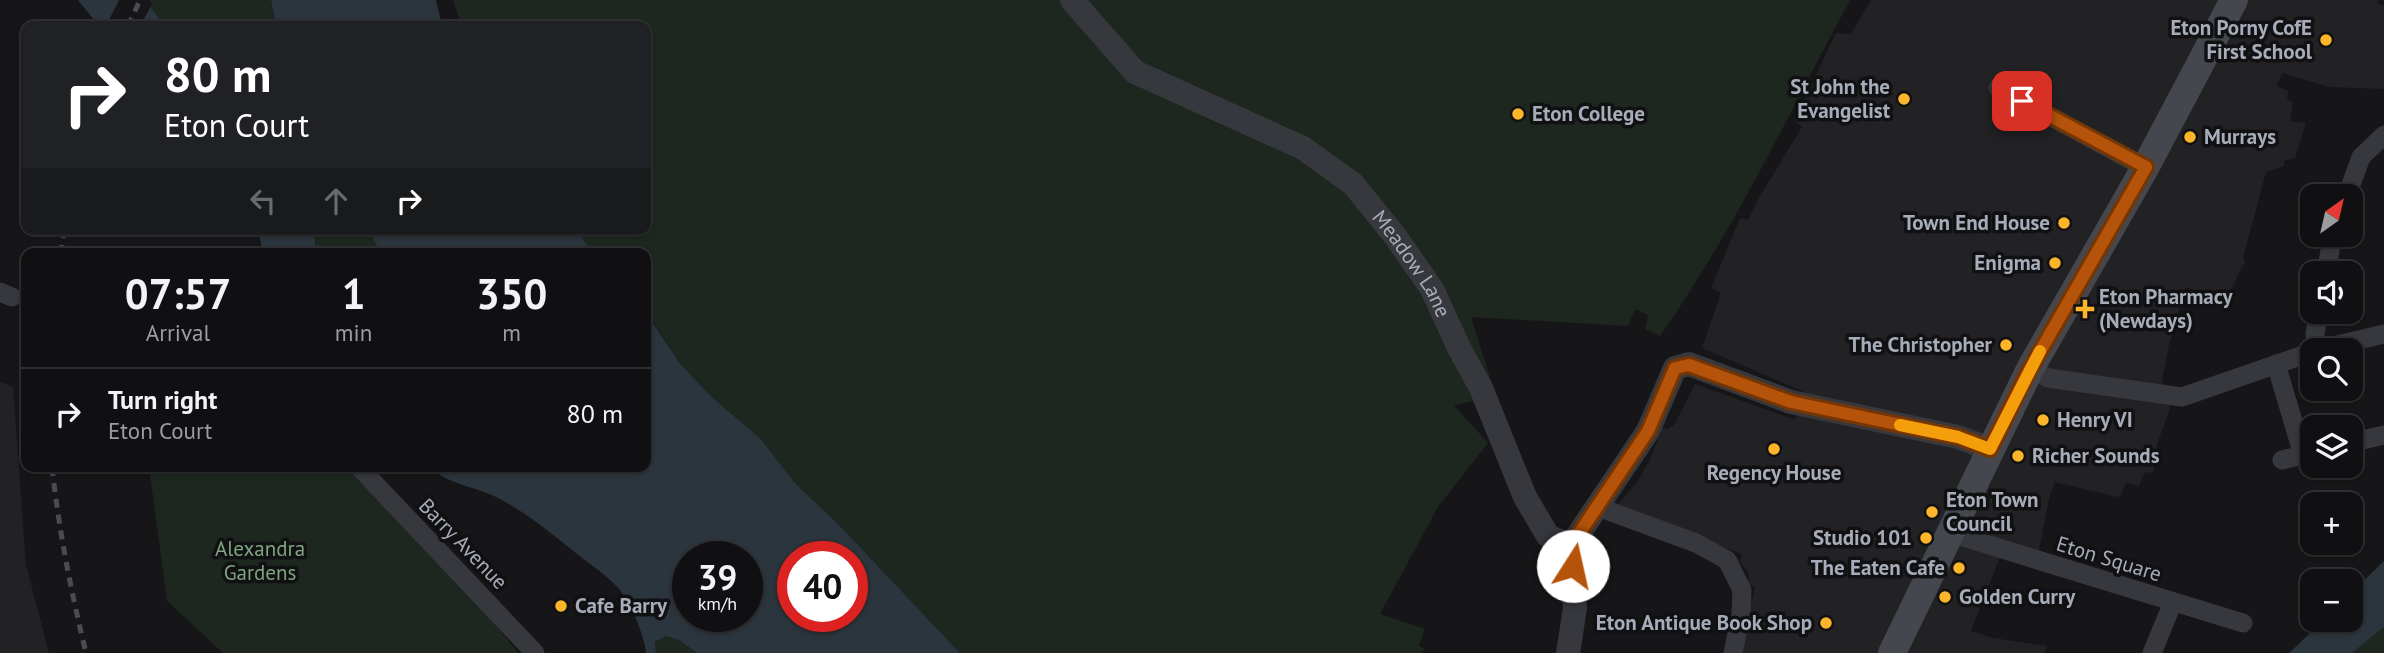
<!DOCTYPE html>
<html lang="en">
<head>
<meta charset="utf-8">
<style>
  :root { --surface:#101012; --page:#1e1e20; --text:#f1f3f6; --muted:#9c9d9f; --line:#303032 }
  body { margin:0; font-family:"PT Sans",sans-serif; background:var(--page); color:var(--text); height:100vh; display:flex; flex-direction:column; font-size:26px; white-space:nowrap }
  * { box-sizing:border-box; margin:0 }
  p { font-size:23px; color:var(--muted) }
  .icon { flex:none; width:38px; height:38px; fill:none; stroke:currentColor; stroke-width:2; stroke-linecap:round; stroke-linejoin:round }
  .map { position:relative; flex:1; overflow:hidden }
  .drawer { position:absolute; left:21px; top:248px; width:630px; height:224px; display:flex; flex-direction:column; background:var(--surface); border-radius:14px; box-shadow:0 2px 5px #0004,0 0 0 2px var(--line) }
  .drawer>* { flex:none }
  .guide { position:absolute; left:21px; top:21px; width:630px; height:214px; border-radius:14px; box-shadow:0 2px 5px #0004,0 0 0 2px var(--line); background:#202124; color:#fff; overflow:hidden }
  .needle { width:46px; rotate:34deg }
  .buttons { position:absolute; left:2300px; top:184px; display:grid; gap:14px }
  .buttons a { display:grid; place-items:center; width:63px; height:63px; border-radius:14px; background:var(--surface); box-shadow:0 2px 5px #0004,0 0 0 2px var(--line); font-size:35px }
  .speed { position:absolute; left:672px; top:541px; display:flex; gap:14px; font-size:35px; font-weight:700; text-align:center }
  .speed>* { display:grid; place-content:center; width:91px; height:91px; border-radius:50%; background:var(--surface); box-shadow:0 2px 5px #0004,0 0 0 2px var(--line); line-height:1 }
  .speed small { font-size:18px; font-weight:400 }
  .speed .limit { border:10px solid #d22; background:#fff; color:#111 }
  .pin { position:absolute; display:grid; place-items:center; width:60px; height:60px; color:#fff; margin:-30px; border-radius:14px; box-shadow:0 4px 10px #0006 }
  .me { position:absolute; width:77px; margin:-38px; rotate:10deg; stroke-linejoin:round; filter:drop-shadow(0 0 5px #0008) }
  .turn { display:flex; align-items:center; gap:24px; height:147px; padding:0 28px; font-size:32px }
  .turn .icon { width:91px; height:91px; stroke-width:2.5 }
  .turn b { display:block; font-size:49px; line-height:60px }
  .lanes { display:flex; align-items:center; height:66px; padding:0 28px; background:#0003; justify-content:center; gap:35px; direction:ltr }
  .lanes .off { opacity:.35 }
  .eta { display:flex; justify-content:space-evenly; align-items:center; height:119px; text-align:center }
  .eta b { font-size:42px; font-weight:800; line-height:49px }
  ul { padding:0; list-style:none }
  li { display:flex; align-items:center; gap:21px; height:91px; padding:0 28px; border-top:2px solid var(--line) }
  li div { flex:1 }
  li b { display:block; font-size:26px }
  li em { font-style:normal }
  .map>svg:first-child { display:block }
</style>
</head>
<body>
<div class="map">
<svg width="2384" height="653" viewBox="0 0 2384 653">
  <rect width="100%" height="100%" fill="#161618"/>
  <g fill="#222225">
    <polygon points="1871,0 2378,0 2378,4 2384,5 2384,89 2329,87 2283,73 2276,86 2288,91 2287,100 2293,102 2290,121 2306,123 2295,158 2285,160 2284,166 2266,172 2243,258 2245,261 2224,304 2186,287 2169,345 2162,379 2170,409 2157,444 2153,473 2145,472 2139,486 2126,483 2120,496 2117,497 2055,482 2049,498 2038,556 2004,547 1971,631 1993,638 2047,646 2044,653 1740,653 1755,587 1749,584 1748,572 1740,562 1742,554 1614,509 1637,482 1650,460 1662,428 1668,429 1674,425 1695,384 1795,420 1809,394 1702,348 1721,293 1711,288 1740,218 1748,220 1760,196 1802,127 1794,121 1836,33 1851,34"/>
    <polygon points="0,382 13,387 26,565 49,653 0,653"/>
  </g>
  <g fill="#1d261f">
    <polygon points="145,0 271,0 276,26 165,26"/>
    <path d="M 453,0 L 1850,0 C 1789,113 1734,231 1660,336 L 1645,329 L 1648,315 L 1635,309 L 1628,326 L 1471,317 L 1496,397 L 1454,405 L 1488,443 L 1438,507 L 1380,614 L 1425,629 L 1419,646 L 1424,648 L 1422,653 L 960,653 L 842,528 L 794,482 L 761,439 L 714,399 L 681,365 L 652,320 L 646,316 L 646,254 L 593,254 L 576,229 L 646,229 L 646,26 L 462,26 Z"/>
    <polygon points="314,229 367,229 382,254 316,254"/>
    <polygon points="149,467 345,467 472,595 518,653 223,653 167,601"/>
    <polygon points="2384,627 2384,653 2352,653"/>
    <polygon points="666,636 679,640 697,653 656,653 655,642"/>
  </g>
  <g fill="#2b353d" fill-rule="evenodd">
    <polygon points="78,0 145,0 165,26 99,26"/>
    <polygon points="271,0 436,0 442,26 276,26"/>
    <polygon points="257,229 314,229 316,254 264,254"/>
    <polygon points="367,229 576,229 593,254 382,254"/>
    <path d="M 646,316 L 651,320 L 681,365 L 714,399 L 761,439 L 794,482 L 842,528 L 960,653 L 697,653 L 679,640 L 666,636 L 655,642 L 656,653 L 646,653 C 645,636 630,602 619,589 C 607,575 591,565 577,554 C 552,534 527,513 498,498 C 475,486 449,485 429,467 L 646,467 ZM 688,556 L 747,556 L 747,616 L 688,616 ZM 852,556 L 852,616 L 793,616 L 793,556 Z"/>
    <polygon points="2384,561 2384,627 2352,653 2289,653 2324,620 2350,620 2350,594"/>
  </g>
  <polygon fill="#161618" points="119,0 149,0 152,4 140,26 109,26 107,24"/>
  <g fill="none" stroke-linecap="round" stroke-linejoin="round">
    <g stroke="#36383d" stroke-width="19">
      <polyline points="1998,88 2145,168"/>
      <polyline points="2347,196 2361,157 2384,135"/>
      <polyline points="2326,273 2333,234"/>
      <polyline points="0,292 12,297"/>
      <polyline points="2316,350 2315,334 2319,312"/>
      <polyline points="2317,350 2384,334"/>
      <polyline points="2276,364 2303,455 2312,453"/>
      <polyline points="2030,369 2048,378 2182,397 2312,352"/>
      <polyline points="2350,443 2384,435"/>
      <polyline points="2282,460 2303,455"/>
      <polyline points="359,467 535,653"/>
      <polyline points="1599,504 1609,511 1696,543 1727,560 1742,590 1741,615 1733,653"/>
      <polyline points="1950,533 2243,623"/>
      <polyline points="2152,653 2173,602"/>
    </g>
    <g stroke="#36383d" stroke-width="24">
      <path id="s1" d="M 1072,0 L 1135,72 L 1303,148 L 1353,184 L 1395,236 L 1432,289 L 1460,350 L 1481,388 L 1525,497 L 1548,536 L 1557,540 L 1572,544"/>
      <polyline points="1572,544 1648,431 1675,368 1689,364 1791,402 1958,437 1990,449"/>
      <polyline points="1568,653 1575,608 1572,544"/>
    </g>
    <polyline stroke="#44474d" stroke-width="28" points="1892,653 2030,369 2145,168 2234,0"/>
    <g stroke="#494c52" stroke-width="5" stroke-dasharray="9 7" stroke-linecap="butt">
      <polyline points="128,26 140,0"/>
      <polyline points="61,254 64,229"/>
      <path d="M 52,467 C 59,531 71,591 86,653"/>
    </g>
  </g>
  <g fill="none" stroke-linecap="round" stroke-linejoin="round">
    <defs>
      <polyline id="route" points="1573,566 1572,544 1648,431 1675,368 1689,365 1791,402 1958,437 1990,449 2030,369 2146,167 2022,101"/>
    </defs>
    <use href="#route" stroke="#753606" stroke-width="18"/>
    <use href="#route" stroke="#b45309" stroke-width="12"/>
    <polyline stroke="#f59e0b" stroke-width="12" points="1900,425 1958,437 1990,449 2040,351"/>
  </g>
  <g fill="#fdb629" stroke="#111113" stroke-width="2.5">
    <circle cx="2326" cy="40" r="7"/>
    <circle cx="1904" cy="99" r="7"/>
    <circle cx="1518" cy="114" r="7"/>
    <circle cx="2190" cy="137" r="7"/>
    <circle cx="2064" cy="223" r="7"/>
    <circle cx="2055" cy="263" r="7"/>
    <path d="M2081.5 298.5h7v7h7v7h-7v7h-7v-7h-7v-7h7z"/>
    <circle cx="2006" cy="345" r="7"/>
    <circle cx="2043" cy="420" r="7"/>
    <circle cx="1774" cy="449" r="7"/>
    <circle cx="2018" cy="456" r="7"/>
    <circle cx="1932" cy="512" r="7"/>
    <circle cx="1926" cy="538" r="7"/>
    <circle cx="1959" cy="568" r="7"/>
    <circle cx="1945" cy="597" r="7"/>
    <circle cx="561" cy="606" r="7"/>
    <circle cx="1826" cy="623" r="7"/>
  </g>
  <g text-anchor="middle" stroke-width="7" stroke-linejoin="round" paint-order="stroke">
    <g font-size="21" font-weight="bold" fill="#a7acb9" stroke="#111113" text-anchor="end">
      <text x="2312" y="35">Eton Porny CofE<tspan x="2312" dy="24">First School</tspan></text>
      <text x="1890" y="94">St John the<tspan x="1890" dy="24">Evangelist</tspan></text>
      <text x="1532" y="121" text-anchor="start">Eton College</text>
      <text x="2204" y="144" text-anchor="start">Murrays</text>
      <text x="2050" y="230">Town End House</text>
      <text x="2041" y="270">Enigma</text>
      <text x="2099" y="304" text-anchor="start">Eton Pharmacy<tspan x="2099" dy="24">(Newdays)</tspan></text>
      <text x="1992" y="352">The Christopher</text>
      <text x="2057" y="427" text-anchor="start">Henry VI</text>
      <text x="2032" y="463" text-anchor="start">Richer Sounds</text>
      <text x="1774" y="480" text-anchor="middle">Regency House</text>
      <text x="1946" y="507" text-anchor="start">Eton Town<tspan x="1946" dy="24">Council</tspan></text>
      <text x="1912" y="545">Studio 101</text>
      <text x="1945" y="575">The Eaten Cafe</text>
      <text x="1959" y="604" text-anchor="start">Golden Curry</text>
      <text x="575" y="613" text-anchor="start">Cafe Barry</text>
      <text x="1812" y="630">Eton Antique Book Shop</text>
    </g>
    <g font-size="21" fill="#a7acb9" stroke="#111113">
      <text dy="7" stroke="none"><textPath href="#s1" startOffset="441">Meadow Lane</textPath></text>
      <text transform="translate(463 544) rotate(46)" y="7">Barry Avenue</text>
      <text transform="translate(2109 559) rotate(17)" y="7">Eton Square</text>
    </g>
    <g font-size="21" fill="#7da57f" stroke="#111113">
      <text x="260" y="556">Alexandra<tspan x="260" dy="24">Gardens</tspan></text>
    </g>
  </g>
</svg>
<div class="buttons">
<a><svg class="needle" viewBox="-14 -14 28 28"><path d="M0-13l5 13h-10z" fill="#e53935"/><path d="M0 13l5-13h-10z" fill="#9c9d9f"/></svg></a>
<a><svg class="icon" aria-label="sound" viewBox="0 0 24 24"><path d="M4 9h4l5-4v14l-5-4H4zM17 9q2 3 0 6"/></svg></a>
<a><svg class="icon" aria-label="search" viewBox="0 0 24 24"><circle cx="10" cy="10" r="6"/><path d="M15 15l6 6"/></svg></a>
<a><svg class="icon" aria-label="layers" viewBox="0 0 24 24"><path d="M12 4l9 5-9 5-9-5zM3 14l9 5 9-5"/></svg></a>
<a>+</a>
<a>−</a>
</div>
<div class="speed"><div>39<small>km/h</small></div><div class="limit">40</div></div>
<div class="pin" style="left:2022px;top:101px;background:#d93025"><svg class="icon" aria-label="arrive" viewBox="0 0 24 24"><path d="M6 21V4h12l-3 4 3 4H6"/></svg></div>
<svg class="me" style="left:1573px;top:566px" viewBox="-20 -20 40 40"><circle r="19" fill="#fff"/><path d="M0-13L10 11 0 6-10 11z" fill="#b45309"/></svg>
<div class="guide">
<div class="turn"><svg class="icon" aria-label="right" viewBox="0 0 24 24"><path d="M7 20v-9h11M14 6l5 5-5 5"/></svg><div><b>80 m</b>Eton Court</div></div>
<div class="lanes"><svg class="icon off" aria-label="left" viewBox="0 0 24 24"><path d="M17 20v-9H6M10 6l-5 5 5 5"/></svg><svg class="icon off" aria-label="ahead" viewBox="0 0 24 24"><path d="M12 20V5M6 11l6-6 6 6"/></svg><svg class="icon" aria-label="right" viewBox="0 0 24 24"><path d="M7 20v-9h11M14 6l5 5-5 5"/></svg></div>
</div>
<section class="drawer">
<div class="eta">
<div><b>07:57</b><p>Arrival</p></div>
<div><b>1</b><p>min</p></div>
<div><b>350</b><p>m</p></div>
</div>
<ul>
<li><svg class="icon" aria-label="right" viewBox="0 0 24 24"><path d="M7 20v-9h11M14 6l5 5-5 5"/></svg><div><b>Turn right</b><p>Eton Court</p></div><em>80 m</em></li>
</ul>
</section>
</div>
</body>
</html>
